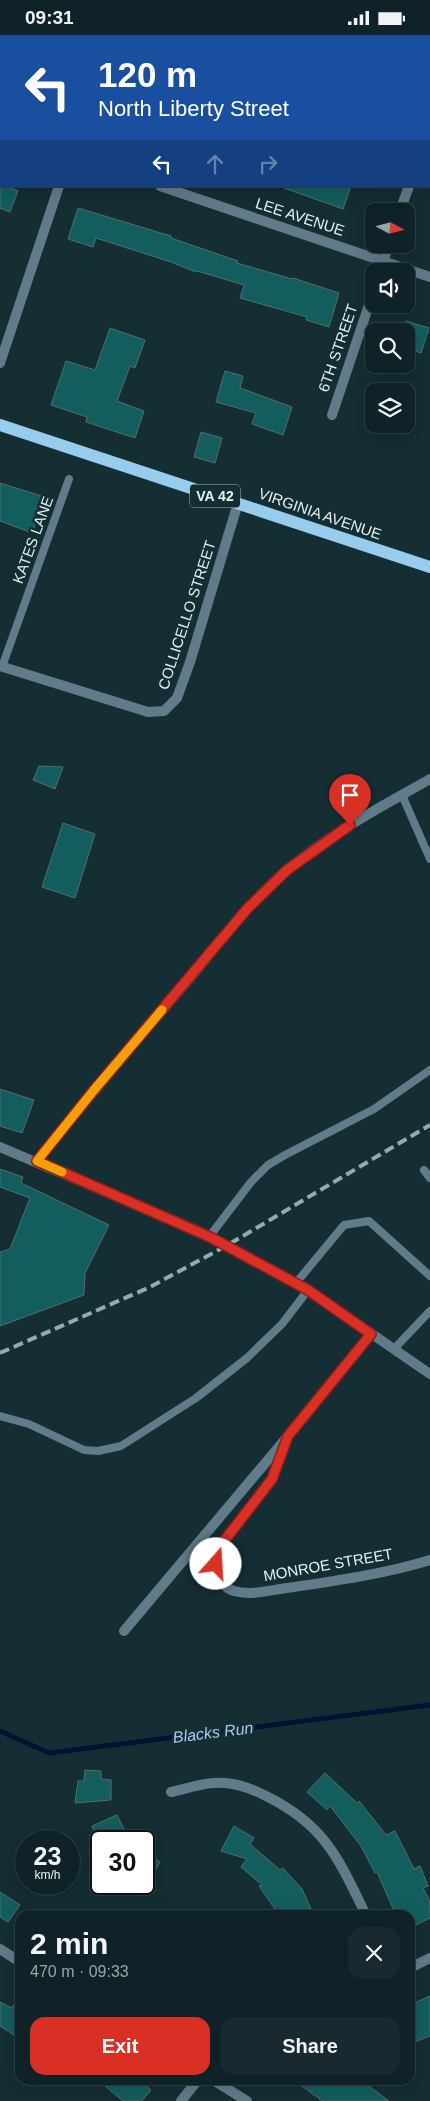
<!DOCTYPE html>
<html lang="en">
<head>
<meta charset="utf-8">
<style>
  :root { --surface:#0f2227; --page:#182a2f; --text:#f1f3f6; --muted:#9ba4a7; --line:#2f3f44; --accent:#d93025 }
  body { margin:0; font-family:Helvetica,sans-serif; background:var(--page); color:var(--text); height:100vh; display:flex; flex-direction:column; font-size:19px; white-space:nowrap }
  * { box-sizing:border-box; margin:0 }
  p { font-size:16px; color:var(--muted) }
  .icon { flex:none; width:28px; height:28px; fill:none; stroke:currentColor; stroke-width:2; stroke-linecap:round; stroke-linejoin:round }
  .map { position:relative; flex:1; overflow:hidden }
  .details { position:absolute; left:15px; top:1875px; width:400px; height:175px; display:flex; flex-direction:column; background:var(--surface); border-radius:15px; box-shadow:0 5px 20px #0002,0 0 0 1px var(--line) }
  .details>* { flex:none }
  .guide { position:absolute; left:0px; top:0px; width:430px; height:152px; box-shadow:0 5px 20px #0002,0 0 0 1px var(--line); background:#1a4fa0; color:#fff; overflow:hidden }
  .needle { width:32px; rotate:97deg }
  .fabs { position:absolute; left:365px; top:168px; display:grid; gap:10px }
  .fabs a { display:grid; place-items:center; width:50px; height:50px; border-radius:10px; background:var(--surface); box-shadow:0 5px 20px #0002,0 0 0 1px var(--line); font-size:25px }
  .speed { position:absolute; left:15px; top:1795px; display:flex; gap:10px; font-size:25px; font-weight:700; text-align:center }
  .speed>* { display:grid; place-content:center; width:65px; height:65px; border-radius:50%; background:var(--surface); box-shadow:0 5px 20px #0002,0 0 0 1px var(--line); line-height:1 }
  .speed small { font-size:12px; font-weight:400 }
  .speed .limit { border:2px solid #111; border-radius:8px; background:#fff; color:#111 }
  .pin { position:absolute; display:grid; place-items:center; width:42px; height:42px; color:#fff; margin:-51px -21px; border-radius:50% 50% 50% 0; rotate:-45deg; box-shadow:0 0 5px #0007 }
  .pin .icon { rotate:45deg }
  .me { position:absolute; width:55px; margin:-28px; rotate:19deg; stroke-linejoin:round; filter:drop-shadow(0 0 4px #0008) }
  .turn { display:flex; align-items:center; gap:18px; height:105px; padding:0 15px; font-size:22px }
  .turn .icon { width:65px; height:65px; stroke-width:2.5 }
  .turn b { display:block; font-size:35px; line-height:42px }
  .lanes { display:flex; align-items:center; height:48px; padding:0 15px; background:#0003; justify-content:center; gap:25px; direction:ltr }
  .lanes .off { opacity:.35 }
  .round { display:grid; place-items:center; flex:none; width:52px; height:52px; border-radius:15px; background:var(--page) }
  .summary { display:flex; align-items:center; justify-content:space-between; height:85px; padding:0 15px }
  h1 { font-size:30px; font-weight:700; line-height:38px }
  .action { display:flex; gap:10px; margin-top:auto; padding:10px 15px }
  .action a { flex:1; height:58px; border-radius:15px; background:var(--accent); color:#fff; font-size:20px; font-weight:700; line-height:58px; text-align:center }
  .action a+a { background:var(--page); color:var(--text) }
  .status { display:flex; justify-content:space-between; align-items:center; height:35px; padding:0 25px; background:var(--surface); direction:ltr }
  .status svg { height:14px; fill:currentColor }
  .map>svg:first-child { display:block }
</style>
</head>
<body>
<div class="status"><b>09:31</b><svg viewBox="0 0 49 12"><path d="M0 12V9h3v3zM5 12V6h3v6zM10 12V3h3v9zM15 12V0h3v12zM26 1h20v11H26zM47 4h2v5h-2z"/></svg></div>
<div class="map">
<svg width="430" height="2066" viewBox="0 0 430 2066">
  <rect width="100%" height="100%" fill="#142e34"/>
  <g fill="none" stroke-linecap="round" stroke-linejoin="round">
    <polyline stroke="#001432" stroke-width="5" points="0,1696 49,1718 430,1670"/>
  </g>
  <g fill="#145d5e" stroke="#516e6e">
    <polygon points="0,148 1,151 7,151 18,156 10,177 0,173"/>
    <polygon points="284,151 351,151 343,174 284,153"/>
    <polygon points="78,173 171,201 171,203 238,226 237,228 292,244 293,243 339,258 329,292 306,285 307,282 240,263 244,250 197,236 196,237 171,227 96,203 93,212 68,204"/>
    <polygon points="406,286 429,293 421,318 406,313"/>
    <polygon points="110,293 145,305 135,333 130,331 117,366 144,376 135,403 86,387 87,382 51,370 66,326 95,335"/>
    <polygon points="225,336 243,341 240,353 292,372 283,400 252,389 256,378 216,367"/>
    <polygon points="201,397 222,403 215,428 194,422"/>
    <polygon points="0,448 45,462 32,498 0,486"/>
    <polygon points="39,731 63,732 55,754 33,745"/>
    <polygon points="63,788 95,799 75,863 42,852"/>
    <polygon points="0,1054 34,1065 22,1098 0,1091"/>
    <polygon points="0,1134 23,1142 21,1148 109,1190 85,1238 84,1260 0,1291 0,1217 10,1214 30,1163 0,1152"/>
    <polygon points="85,1735 101,1736 101,1744 111,1745 111,1765 75,1768 78,1746 84,1746"/>
    <polygon points="325,1738 357,1768 359,1766 386,1800 395,1796 414,1834 420,1831 428,1851 423,1853 430,1867 430,1883 410,1893 410,1880 396,1880 377,1837 375,1838 361,1811 330,1771 327,1775 307,1757"/>
    <polygon points="117,1780 130,1806 98,1806 92,1791"/>
    <polygon points="234,1791 254,1803 250,1809 280,1835 283,1833 302,1854 312,1876 304,1880 279,1880 259,1851 262,1850 241,1832 247,1824 221,1816"/>
    <polygon points="144,1817 160,1827 144,1854"/>
    <polygon points="0,1857 20,1870 8,1887 0,1882"/>
    <polygon points="20,1960 20,2004 0,1991 0,1967 12,1973"/>
    <polygon points="430,1961 430,2001 410,2009 410,1970"/>
    <polygon points="98,2045 140,2045 151,2055 142,2066 123,2066"/>
    <polygon points="294,2045 361,2045 389,2066 322,2066"/>
  </g>
  <g fill="none" stroke-linecap="round" stroke-linejoin="round">
    <g stroke="#627b8a" stroke-width="8">
      <polyline points="2,632 69,444"/>
      <polyline points="402,760 430,824"/>
      <polyline points="424,1135 430,1143"/>
      <polyline points="209,1202 251,1147 268,1130 285,1120 374,1074 430,1035"/>
      <polyline points="296,1248 344,1190 369,1186 430,1241"/>
      <polyline points="394,1314 430,1276"/>
      <polyline points="0,1381 29,1389 84,1415 98,1416 121,1411 196,1363 247,1323 282,1289 308,1255"/>
    </g>
    <g stroke="#627b8a" stroke-width="10">
      <polyline points="429,92 430,88"/>
      <polyline points="0,98 1,98"/>
      <polyline points="160,151 430,242"/>
      <polyline points="400,176 409,151"/>
      <polyline points="380,236 389,209"/>
      <polyline points="0,328 59,151"/>
      <polyline points="332,380 374,255"/>
      <polyline points="0,631 148,677 164,676 177,663 190,627 238,468"/>
      <path d="M 285,1409 L 272,1444 L 219,1514 C 214,1528 217,1551 234,1556 C 251,1561 271,1555 287,1553 C 335,1546 384,1539 430,1525"/>
      <polyline points="124,1596 288,1401 371,1299"/>
      <path d="M 171,1757 C 185,1754 199,1749 213,1748 C 232,1746 251,1753 268,1762 C 326,1791 339,1825 366,1880"/>
      <polyline points="0,1914 20,1927"/>
      <polyline points="410,1933 430,1923"/>
      <polyline points="213,2045 247,2066"/>
      <polyline points="181,2066 198,2045"/>
    </g>
    <g stroke="#627b8a" stroke-width="10">
      <polyline points="0,1112 196,1195 278,1238 308,1255 430,1339"/>
      <path d="M 37,1126 C 87,1064 138,1004 190,943 C 222,906 249,867 286,836 C 329,799 381,772 430,744"/>
    </g>
    <polyline stroke="#97cced" stroke-width="12" points="0,390 430,532"/>
    <polyline stroke="#96a9ae" stroke-width="4" stroke-dasharray="10 5" stroke-linecap="butt" points="0,1318 150,1252 226,1211 430,1090"/>
  </g>
  <g fill="none" stroke-linecap="round" stroke-linejoin="round">
    <defs>
      <polyline id="route" points="216,1529 221,1510 272,1444 288,1401 371,1299 308,1255 212,1203 37,1126 94,1055 247,874 287,835 350,790"/>
    </defs>
    <use href="#route" stroke="#8d1f18" stroke-width="12"/>
    <use href="#route" stroke="#d93025" stroke-width="9"/>
    <polyline stroke="#f59e0b" stroke-width="9" points="62,1137 37,1126 94,1055 162,975"/>
  </g>
  <g text-anchor="middle" stroke-width="5" stroke-linejoin="round" paint-order="stroke">
    <rect fill="#142e34" stroke="#a4b6bb" stroke-width="1" x="190" y="449.5" width="50" height="23" rx="4"/>
    <g font-size="14" font-weight="bold" fill="#e2f1f5">
      <text x="215" y="466">VA 42</text>
    </g>
    <g font-size="15" fill="#e2f1f5" stroke="#142e34">
      <text transform="translate(300 182) rotate(18)" y="5">LEE AVENUE</text>
      <text transform="translate(338 313) rotate(-71)" y="5">6TH STREET</text>
      <text transform="translate(320 479) rotate(19)" y="5">VIRGINIA AVENUE</text>
      <text transform="translate(33 505) rotate(-70)" y="5">KATES LANE</text>
      <text transform="translate(187 580) rotate(-72)" y="5">COLLICELLO STREET</text>
      <text transform="translate(328 1530) rotate(-10)" y="5">MONROE STREET</text>
    </g>
    <g font-size="16" font-style="italic" fill="#aacaf4" stroke="#142e34">
      <text transform="translate(213 1697) rotate(-7)" y="6">Blacks Run</text>
    </g>
  </g>
</svg>
<div class="fabs">
<a><svg class="needle" viewBox="-14 -14 28 28"><path d="M0-13l5 13h-10z" fill="#e53935"/><path d="M0 13l5-13h-10z" fill="#9ba4a7"/></svg></a>
<a><svg class="icon" aria-label="sound" viewBox="0 0 24 24"><path d="M4 9h4l5-4v14l-5-4H4zM17 9q2 3 0 6"/></svg></a>
<a><svg class="icon" aria-label="search" viewBox="0 0 24 24"><circle cx="10" cy="10" r="6"/><path d="M15 15l6 6"/></svg></a>
<a><svg class="icon" aria-label="layers" viewBox="0 0 24 24"><path d="M12 4l9 5-9 5-9-5zM3 14l9 5 9-5"/></svg></a>
</div>
<div class="speed"><div>23<small>km/h</small></div><div class="limit">30</div></div>
<div class="pin" style="left:350px;top:790px;background:#d93025"><svg class="icon" aria-label="arrive" viewBox="0 0 24 24"><path d="M6 21V4h12l-3 4 3 4H6"/></svg></div>
<svg class="me" style="left:216px;top:1529px" viewBox="-20 -20 40 40"><circle r="19" fill="#fff"/><path d="M0-13L10 11 0 6-10 11z" fill="#d93025"/></svg>
<div class="guide">
<div class="turn"><svg class="icon" aria-label="left" viewBox="0 0 24 24"><path d="M17 20v-9H6M10 6l-5 5 5 5"/></svg><div><b>120 m</b>North Liberty Street</div></div>
<div class="lanes"><svg class="icon" aria-label="left" viewBox="0 0 24 24"><path d="M17 20v-9H6M10 6l-5 5 5 5"/></svg><svg class="icon off" aria-label="ahead" viewBox="0 0 24 24"><path d="M12 20V5M6 11l6-6 6 6"/></svg><svg class="icon off" aria-label="right" viewBox="0 0 24 24"><path d="M7 20v-9h11M14 6l5 5-5 5"/></svg></div>
</div>
<section class="details">
<div class="summary"><div><h1>2 min</h1><p>470 m · 09:33</p></div><a class="round"><svg class="icon" aria-label="close" viewBox="0 0 24 24"><path d="M6 6l12 12M18 6L6 18"/></svg></a></div>
<div class="action"><a>Exit</a><a>Share</a></div>
</section>
</div>
</body>
</html>
